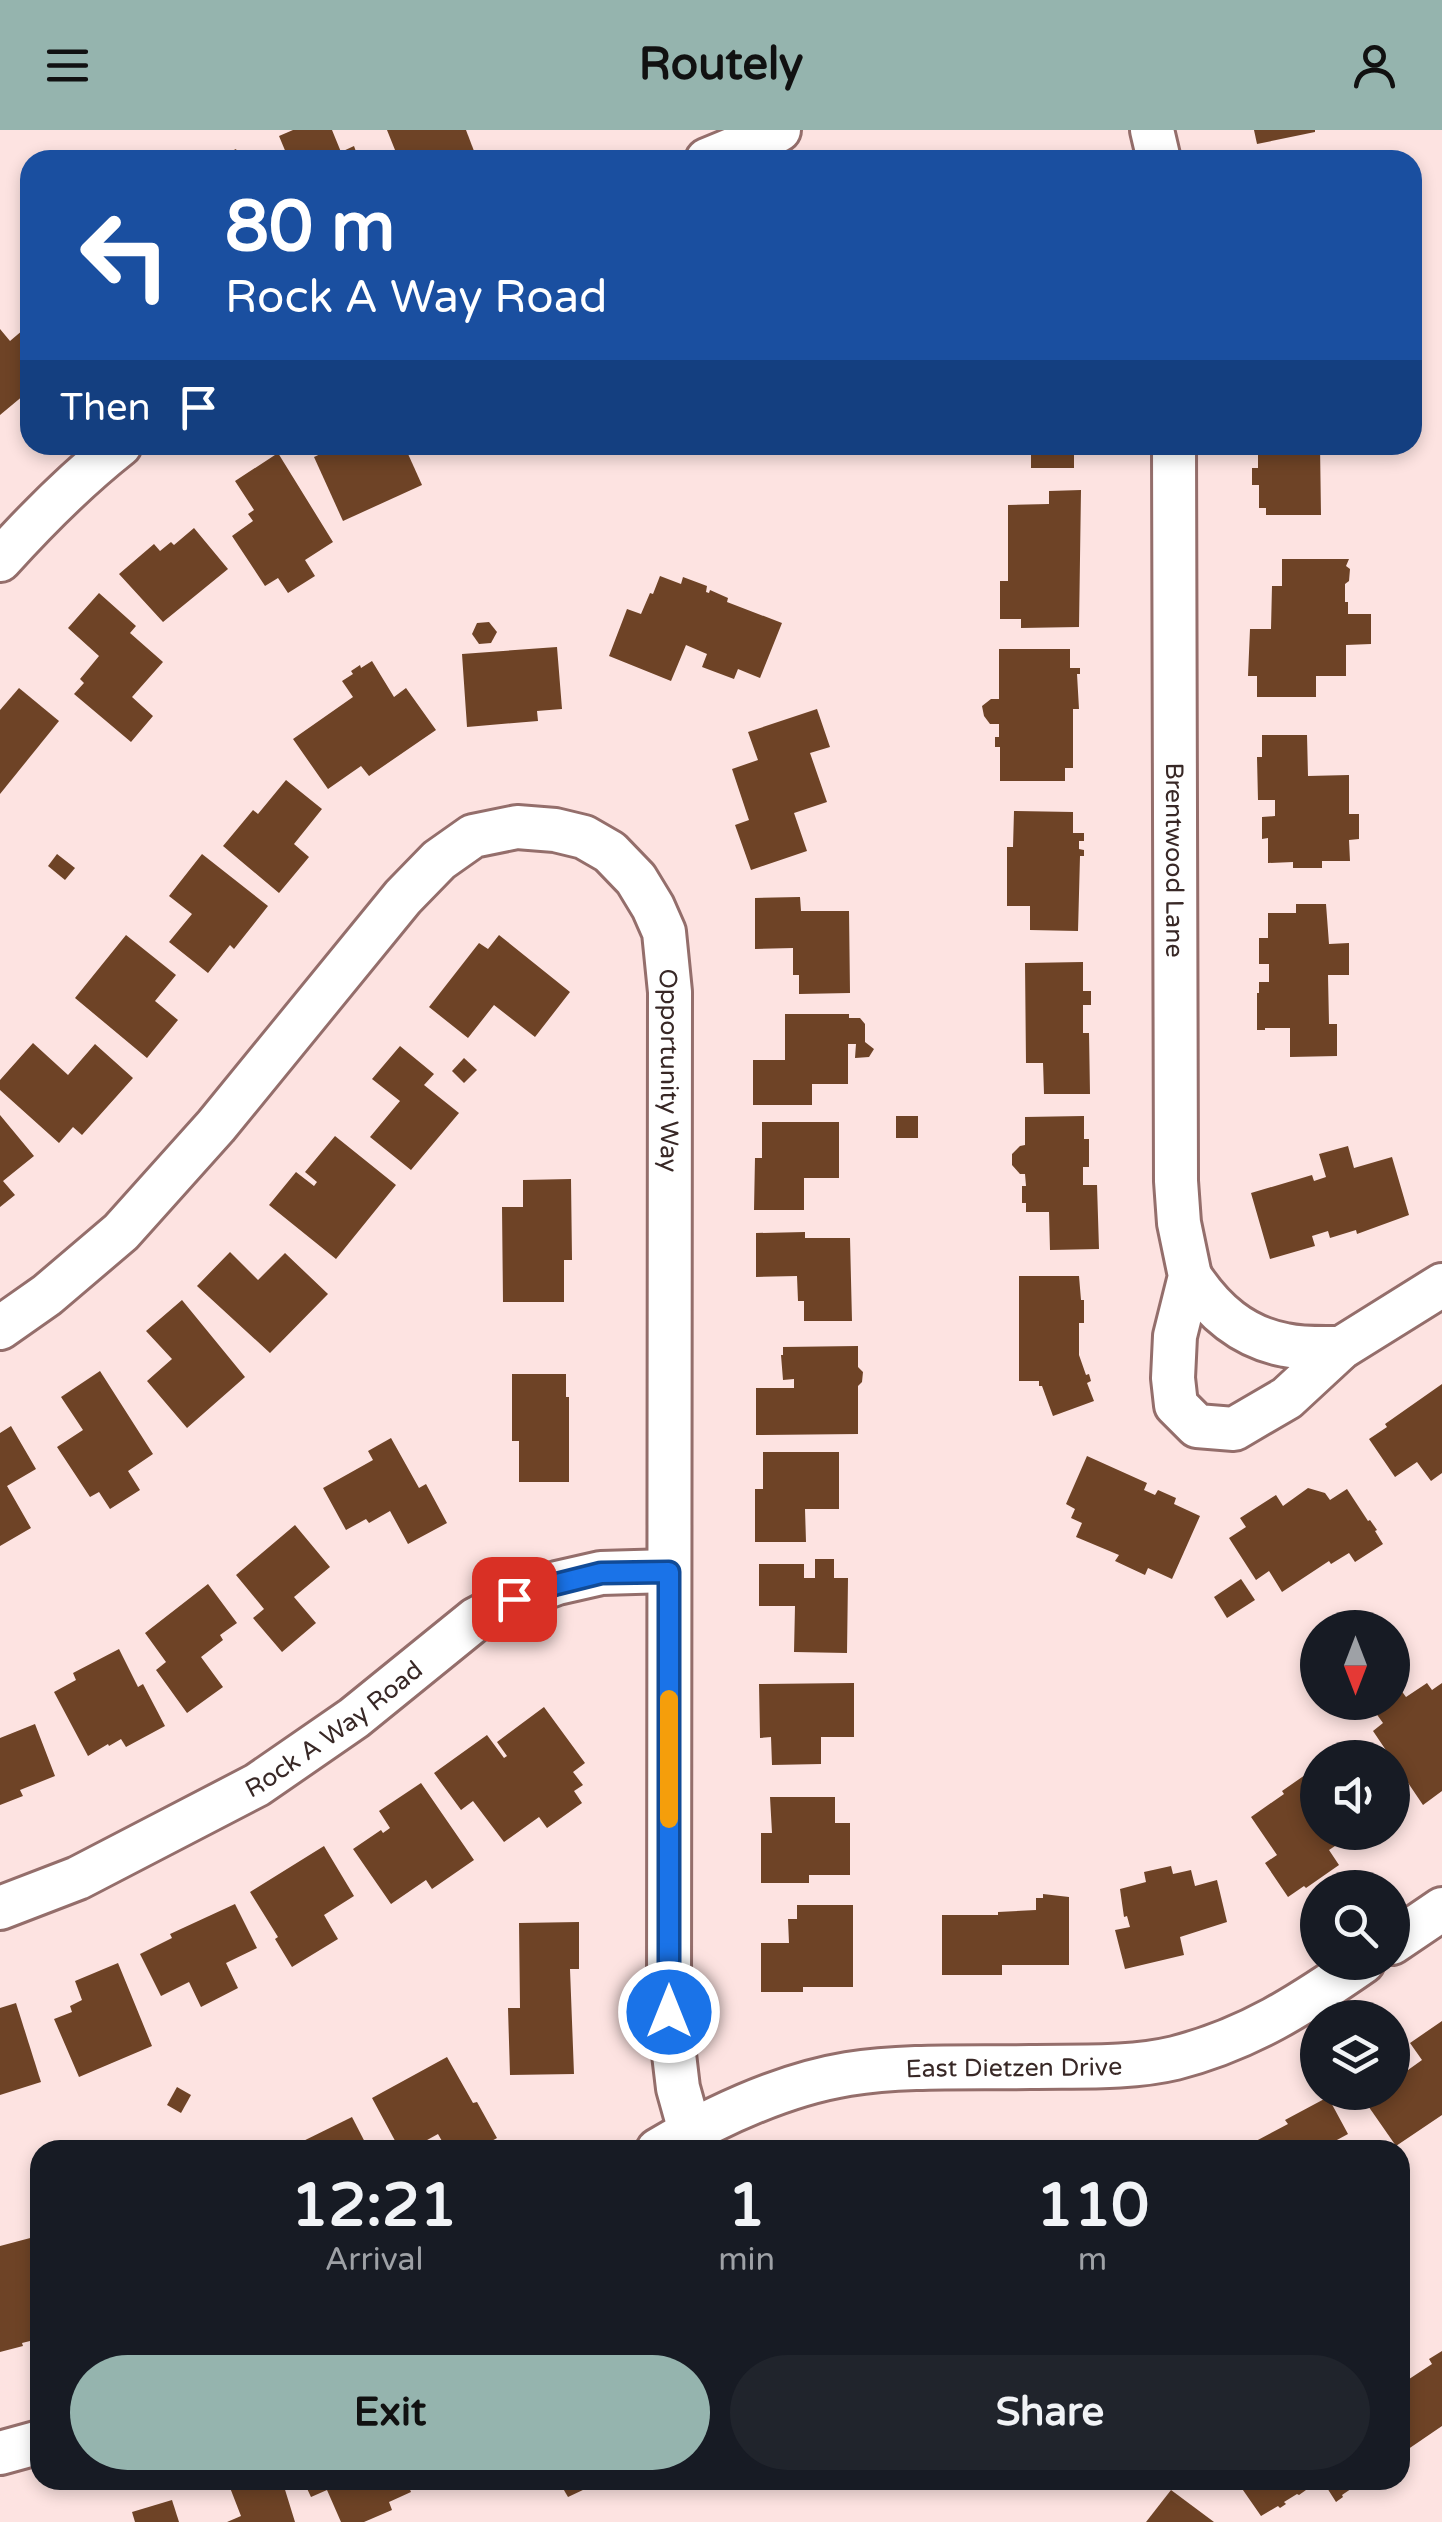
<!DOCTYPE html>
<html lang="en">
<head>
<meta charset="utf-8">
<style>
  :root { --surface:#171b24; --page:#20242c; --text:#f1f3f6; --muted:#9ea1a6; --accent:#95b4ae }
  body { margin:0; font-family:"Varela Round",sans-serif; background:var(--page); color:var(--text); height:100vh; display:flex; flex-direction:column; font-size:38px; white-space:nowrap }
  * { box-sizing:border-box; margin:0 }
  p { font-size:32px; color:var(--muted) }
  .icon { flex:none; width:55px; height:55px; fill:none; stroke:currentColor; stroke-width:2; stroke-linecap:round; stroke-linejoin:round }
  .map { position:relative; flex:1; overflow:hidden }
  .details { position:absolute; left:30px; top:2010px; width:1380px; height:350px; display:flex; flex-direction:column; background:var(--surface); border-radius:30px; box-shadow:0 5px 15px #0003 }
  .details>* { flex:none }
  .hud { position:absolute; left:20px; top:20px; width:1402px; height:305px; border-radius:30px; box-shadow:0 5px 15px #0003; background:#1a4fa0; color:#fff; overflow:hidden }
  .needle { width:65px; rotate:180deg }
  .tools { position:absolute; left:1300px; top:1480px; display:grid; gap:20px }
  .tools a { display:grid; place-items:center; width:110px; height:110px; border-radius:50%; background:var(--surface); box-shadow:0 5px 15px #0003; font-size:50px }
  .pin { position:absolute; display:grid; place-items:center; width:85px; height:85px; color:#fff; margin:-42px; border-radius:20px; box-shadow:0 5px 15px #0006 }
  .me { position:absolute; width:110px; margin:-55px; rotate:0deg; stroke-linejoin:round; filter:drop-shadow(0 0 8px #0008) }
  .turn { display:flex; align-items:center; gap:35px; height:210px; padding:0 40px; font-size:45px }
  .turn .icon { width:130px; height:130px; stroke-width:2.5 }
  .turn b { display:block; font-size:70px; line-height:85px }
  .then { display:flex; align-items:center; height:95px; padding:0 40px; background:#0003; gap:20px; font-size:38px }
  .eta { display:flex; justify-content:space-evenly; align-items:center; height:170px; text-align:center }
  .eta b { font-size:60px; font-weight:700; line-height:70px }
  .action { display:flex; gap:20px; margin-top:auto; padding:20px 40px }
  .action a { flex:1; height:115px; border-radius:60px; background:var(--accent); color:#111; font-size:40px; font-weight:700; line-height:115px; text-align:center }
  .action a+a { background:var(--page); color:var(--text) }
  header { display:flex; justify-content:space-between; align-items:center; height:130px; padding:0 40px; background:var(--accent); color:#111; font-size:45px; font-weight:700 }
  .map>svg:first-child { display:block }
</style>
</head>
<body>
<header><svg class="icon" aria-label="menu" viewBox="0 0 24 24"><path d="M4 6h16M4 12h16M4 18h16"/></svg>Routely<svg class="icon" aria-label="person" viewBox="0 0 24 24"><circle cx="12" cy="8" r="4"/><path d="M4 21q1-7 8-7t8 7"/></svg></header>
<div class="map">
<svg width="1442" height="2392" viewBox="0 0 1442 2392">
  <rect width="100%" height="100%" fill="#fde3e1"/>
  <g fill="#6e4326">
    <polygon points="293,0 332,0 341,22 354,16 359,30 289,30 279,6"/>
    <polygon points="387,0 466,0 474,21 452,30 399,30"/>
    <polygon points="1254,0 1315,0 1315,2 1257,14"/>
    <polygon points="236,19 241,30 212,30"/>
    <polygon points="30,194 30,260 0,285 0,199 10,211"/>
    <polygon points="340,315 404,315 422,355 343,391 314,327"/>
    <polygon points="1031,315 1081,315 1081,321 1074,321 1074,338 1031,338"/>
    <polygon points="1258,315 1320,315 1321,385 1266,385 1266,378 1259,378 1259,355 1252,355 1252,338 1258,338"/>
    <polygon points="278,323 333,412 305,430 315,446 288,463 278,448 265,456 232,406 253,391 248,384 254,380 235,351"/>
    <polygon points="1081,360 1079,497 1021,498 1021,489 1000,489 1000,451 1008,451 1008,375 1049,374 1049,361"/>
    <polygon points="194,398 228,439 163,492 119,444 154,414 160,421 171,412 174,415"/>
    <polygon points="1282,429 1349,429 1346,436 1350,439 1349,451 1345,454 1345,472 1348,472 1348,484 1371,484 1371,514 1346,515 1346,546 1316,546 1316,567 1257,567 1257,546 1248,546 1250,499 1271,499 1272,456 1282,456"/>
    <polygon points="660,446 681,454 683,447 707,456 706,462 709,463 710,460 728,468 727,472 782,493 760,548 738,539 734,549 702,537 707,524 686,515 671,551 609,526 627,479 641,484 650,463 653,464"/>
    <polygon points="99,463 136,496 130,503 163,532 132,567 153,586 131,612 74,564 84,553 80,549 99,526 68,498"/>
    <polygon points="489,492 497,502 491,513 479,514 472,504 477,493"/>
    <polygon points="557,517 562,579 537,581 538,591 467,597 462,524"/>
    <polygon points="999,519 1070,519 1070,538 1080,538 1080,544 1077,544 1079,579 1073,579 1073,638 1065,638 1065,651 1000,651 1000,617 995,617 995,607 999,607 999,594 990,594 984,586 982,576 991,569 999,569"/>
    <polygon points="372,531 394,567 406,558 436,600 369,646 361,636 328,659 293,609 353,567 342,551 353,544 351,541 360,535 361,538"/>
    <polygon points="19,558 59,591 0,664 0,580"/>
    <polygon points="817,579 830,617 810,623 827,672 794,683 807,721 751,740 735,695 749,690 732,639 758,630 748,602"/>
    <polygon points="1262,605 1307,605 1308,646 1349,645 1349,684 1359,684 1359,709 1349,710 1350,731 1322,731 1322,738 1293,738 1293,732 1268,733 1268,708 1262,709 1262,687 1275,686 1275,670 1258,670 1257,627 1262,627"/>
    <polygon points="286,650 322,679 294,714 309,727 279,763 223,716 253,680 258,684"/>
    <polygon points="1014,681 1073,682 1073,703 1084,703 1084,711 1079,711 1079,719 1084,720 1084,726 1080,726 1078,801 1030,800 1030,776 1007,776 1007,717 1013,717"/>
    <polygon points="57,724 75,738 65,750 48,736"/>
    <polygon points="202,724 268,776 234,819 230,815 208,843 169,812 192,784 169,766"/>
    <polygon points="800,767 801,781 849,781 850,863 799,864 799,845 793,845 793,818 755,819 755,768"/>
    <polygon points="1296,774 1326,774 1329,814 1349,813 1349,845 1328,845 1329,894 1337,894 1337,926 1290,927 1290,898 1265,898 1265,900 1257,900 1257,863 1259,863 1259,852 1269,852 1269,834 1259,834 1259,808 1268,808 1268,783 1296,783"/>
    <polygon points="126,805 176,845 155,871 178,890 147,928 75,868"/>
    <polygon points="499,805 570,862 535,907 494,875 468,908 429,877 479,813 488,819"/>
    <polygon points="1083,832 1083,861 1091,861 1091,875 1083,875 1083,903 1089,903 1090,964 1044,964 1043,933 1026,933 1025,833"/>
    <polygon points="785,884 849,884 849,888 860,888 865,894 865,912 874,919 869,927 855,928 856,914 848,914 848,954 812,954 812,975 753,975 753,930 785,930"/>
    <polygon points="33,913 68,945 95,914 133,948 82,1005 73,997 59,1013 0,960 0,950"/>
    <polygon points="400,916 434,944 424,955 459,983 411,1040 370,1007 400,971 372,949"/>
    <polygon points="464,928 477,940 464,953 452,941"/>
    <polygon points="0,985 34,1026 3,1051 15,1065 0,1077"/>
    <rect x="896" y="986" width="22" height="22"/>
    <polygon points="1084,986 1084,1009 1089,1009 1089,1037 1083,1037 1083,1055 1097,1055 1099,1119 1050,1120 1049,1082 1026,1082 1026,1073 1022,1073 1022,1056 1026,1056 1025,1044 1020,1044 1012,1035 1012,1024 1020,1016 1025,1015 1025,987"/>
    <polygon points="762,992 839,992 839,1048 804,1048 804,1080 754,1080 755,1028 762,1028"/>
    <polygon points="335,1006 396,1055 336,1129 269,1075 296,1042 314,1056 317,1052 305,1042"/>
    <polygon points="1348,1016 1354,1038 1392,1027 1409,1085 1357,1104 1356,1100 1330,1108 1328,1101 1312,1106 1315,1116 1270,1129 1251,1063 1312,1045 1314,1051 1326,1047 1319,1024"/>
    <polygon points="571,1049 572,1130 564,1130 564,1172 503,1172 502,1077 523,1077 523,1050"/>
    <polygon points="805,1102 805,1108 850,1108 852,1191 804,1191 804,1171 798,1171 797,1146 756,1147 756,1103"/>
    <polygon points="230,1122 258,1150 285,1123 328,1164 270,1223 197,1156"/>
    <polygon points="1019,1146 1079,1146 1081,1170 1084,1170 1084,1193 1079,1193 1079,1225 1086,1245 1089,1244 1091,1251 1087,1253 1094,1271 1053,1286 1042,1256 1039,1256 1039,1251 1019,1251"/>
    <polygon points="182,1170 245,1247 187,1298 147,1251 172,1229 146,1201"/>
    <polygon points="858,1216 858,1237 863,1242 862,1252 858,1256 858,1304 756,1305 756,1258 794,1258 794,1249 783,1250 781,1225 783,1225 783,1217"/>
    <polygon points="100,1241 153,1324 128,1341 140,1360 110,1379 99,1362 90,1367 57,1317 83,1300 61,1267"/>
    <polygon points="512,1244 566,1244 566,1267 569,1267 569,1352 519,1352 519,1311 512,1311"/>
    <polygon points="1442,1254 1442,1343 1431,1351 1417,1332 1395,1347 1369,1309 1387,1297 1385,1294"/>
    <polygon points="11,1296 36,1339 7,1356 31,1398 0,1416 0,1303"/>
    <polygon points="391,1308 419,1358 426,1354 447,1393 408,1414 390,1381 369,1393 366,1389 346,1400 323,1358 373,1330 368,1321"/>
    <polygon points="763,1322 839,1322 839,1379 805,1379 806,1412 755,1412 755,1359 763,1359"/>
    <polygon points="1087,1326 1147,1353 1144,1360 1155,1365 1158,1360 1176,1368 1174,1374 1200,1386 1172,1449 1148,1438 1145,1445 1115,1431 1119,1425 1076,1407 1082,1393 1071,1388 1075,1379 1066,1374"/>
    <polygon points="1308,1358 1325,1363 1330,1370 1347,1359 1368,1391 1370,1390 1377,1400 1375,1401 1383,1414 1355,1432 1349,1423 1331,1434 1329,1431 1282,1462 1269,1441 1256,1450 1229,1408 1246,1397 1240,1388 1276,1365 1283,1376"/>
    <polygon points="295,1395 330,1437 294,1467 316,1493 282,1522 253,1488 264,1479 236,1445"/>
    <polygon points="815,1429 834,1429 834,1448 848,1448 847,1523 794,1522 795,1476 759,1476 759,1434 804,1434 804,1448 815,1448"/>
    <polygon points="1241,1449 1255,1470 1227,1488 1214,1467"/>
    <polygon points="208,1454 237,1493 220,1505 223,1510 201,1527 223,1557 187,1583 156,1540 166,1532 145,1503"/>
    <polygon points="119,1519 138,1557 143,1554 165,1596 126,1617 121,1609 109,1616 108,1614 88,1626 54,1562 76,1550 73,1543"/>
    <polygon points="1392,1548 1406,1567 1427,1553 1432,1560 1442,1553 1442,1661 1423,1675 1373,1601 1383,1593 1368,1572 1392,1572"/>
    <polygon points="854,1553 854,1607 821,1607 821,1634 772,1635 771,1607 760,1608 759,1554"/>
    <polygon points="544,1577 585,1633 573,1642 583,1655 574,1661 582,1673 547,1698 539,1687 504,1712 473,1671 461,1680 434,1643 487,1605 504,1628 507,1626 497,1612"/>
    <polygon points="35,1594 55,1646 20,1660 23,1666 0,1675 0,1608"/>
    <polygon points="1318,1644 1318,1702 1356,1702 1329,1720 1339,1735 1306,1758 1304,1756 1288,1767 1265,1733 1277,1725 1251,1687 1284,1664 1282,1661 1305,1645 1308,1650"/>
    <polygon points="421,1653 474,1730 432,1759 426,1750 391,1774 353,1719 381,1700 383,1703 390,1698 379,1681"/>
    <polygon points="770,1667 835,1667 835,1693 850,1693 850,1745 809,1745 809,1753 761,1753 761,1703 772,1703"/>
    <polygon points="324,1716 354,1766 324,1785 338,1809 292,1837 275,1809 278,1807 250,1762"/>
    <polygon points="1171,1736 1173,1744 1191,1740 1195,1756 1217,1750 1227,1792 1180,1807 1184,1825 1125,1839 1115,1800 1130,1797 1127,1786 1124,1787 1120,1759 1146,1752 1144,1742"/>
    <polygon points="1043,1764 1069,1767 1069,1835 1002,1835 1002,1845 942,1845 942,1785 998,1785 998,1782 1036,1780 1036,1768 1043,1768"/>
    <polygon points="235,1774 257,1818 226,1833 238,1858 201,1877 189,1852 161,1866 140,1824 172,1808 170,1804"/>
    <polygon points="797,1775 853,1775 853,1857 803,1857 803,1862 761,1862 761,1813 789,1813 788,1789 797,1789"/>
    <polygon points="579,1792 579,1839 570,1839 574,1944 510,1945 508,1878 520,1878 519,1793"/>
    <polygon points="118,1833 152,1916 79,1947 54,1889 72,1882 70,1876 82,1870 75,1851"/>
    <polygon points="16,1873 41,1952 0,1965 0,1878"/>
    <polygon points="1442,1891 1442,1985 1396,2016 1364,1970 1376,1962 1392,1962 1392,1942 1405,1934 1408,1940 1422,1930 1410,1913"/>
    <polygon points="447,1927 473,1973 477,1972 497,2008 475,2020 447,2020 438,2004 409,2020 400,2020 372,1968"/>
    <polygon points="177,1957 191,1965 181,1983 167,1975"/>
    <polygon points="1328,1967 1348,2004 1324,2017 1326,2020 1239,2020 1288,1994 1285,1990"/>
    <polygon points="352,1987 369,2020 285,2020"/>
    <polygon points="34,2107 40,2129 40,2195 30,2198 34,2210 22,2213 23,2216 0,2222 0,2116"/>
    <polygon points="1442,2221 1442,2296 1401,2324 1400,2255 1432,2234 1429,2229"/>
    <polygon points="227,2350 282,2350 295,2392 227,2392 241,2386"/>
    <polygon points="303,2350 406,2350 411,2362 389,2372 392,2380 364,2392 341,2392 327,2360 311,2367"/>
    <polygon points="558,2350 580,2350 585,2359 568,2367"/>
    <polygon points="1236,2350 1307,2350 1309,2353 1304,2357 1306,2360 1299,2365 1297,2364 1284,2372 1286,2374 1280,2378 1278,2376 1261,2386"/>
    <polygon points="1322,2350 1364,2350 1342,2365 1343,2367 1336,2372"/>
    <polygon points="1171,2360 1214,2392 1146,2392"/>
    <polygon points="172,2370 179,2392 135,2392 132,2382"/>
  </g>
  <g fill="none" stroke-linecap="round" stroke-linejoin="round">
    <defs>
      <g id="minor">
        <polyline points="1152,0 1159,30"/>
        <polyline points="707,30 779,0"/>
        <path id="s1" d="M 1174,315 L 1176,1051 L 1179,1093 L 1190,1146 L 1175,1206 L 1173,1248 L 1176,1275 L 1197,1296 L 1234,1299 L 1287,1268 L 1341,1218 L 1442,1155"/>
        <path d="M 0,430 C 37,389 77,349 120,315"/>
        <path d="M 1190,1146 C 1213,1181 1242,1207 1285,1215 C 1303,1219 1323,1218 1341,1218"/>
        <path id="s2" d="M 0,1198 L 47,1165 L 121,1102 L 216,996 L 403,767 L 439,730 L 473,706 L 517,697 L 555,700 L 584,707 L 610,722 L 636,749 L 653,777 L 664,802 L 670,862 L 669,1882 L 678,1958 L 690,2001"/>
        <path id="s3" d="M 0,1778 L 78,1748 L 257,1655 L 354,1588 L 476,1489 L 514,1469 L 557,1453 L 601,1443 L 669,1441"/>
        <polyline points="1392,1813 1442,1779"/>
        <path id="s4" d="M 658,2020 C 716,1986 781,1955 848,1944 C 907,1935 970,1938 1030,1937 C 1077,1936 1129,1939 1175,1928 C 1249,1909 1301,1875 1363,1832"/>
        <polyline points="0,2323 40,2312"/>
      </g>
    </defs>
    <use href="#minor" stroke="#946e6b" stroke-width="48"/>
    <use href="#minor" stroke="#fff" stroke-width="42"/>
  </g>
  <g fill="none" stroke-linecap="round" stroke-linejoin="round">
    <defs>
      <polyline id="route" points="514,1469 557,1454 601,1443 669,1442 669,1882"/>
    </defs>
    <use href="#route" stroke="#114b97" stroke-width="25"/>
    <use href="#route" stroke="#1a73e8" stroke-width="18"/>
    <polyline stroke="#f59e0b" stroke-width="18" points="669,1569 669,1689"/>
  </g>
  <g text-anchor="middle" stroke-width="10" stroke-linejoin="round" paint-order="stroke">
    <g font-size="25" fill="#382826" stroke="#fff">
      <text dy="9" stroke="none"><textPath href="#s1" startOffset="415">Brentwood Lane</textPath></text>
      <text dy="9" stroke="none"><textPath href="#s2" startOffset="1065">Opportunity Way</textPath></text>
      <text dy="9" stroke="none"><textPath href="#s3" startOffset="380">Rock A Way Road</textPath></text>
      <text dy="9" stroke="none"><textPath href="#s4" startOffset="372">East Dietzen Drive</textPath></text>
    </g>
  </g>
</svg>
<div class="tools">
<a><svg class="needle" viewBox="-14 -14 28 28"><path d="M0-13l5 13h-10z" fill="#e53935"/><path d="M0 13l5-13h-10z" fill="#9ea1a6"/></svg></a>
<a><svg class="icon" aria-label="sound" viewBox="0 0 24 24"><path d="M4 9h4l5-4v14l-5-4H4zM17 9q2 3 0 6"/></svg></a>
<a><svg class="icon" aria-label="search" viewBox="0 0 24 24"><circle cx="10" cy="10" r="6"/><path d="M15 15l6 6"/></svg></a>
<a><svg class="icon" aria-label="layers" viewBox="0 0 24 24"><path d="M12 4l9 5-9 5-9-5zM3 14l9 5 9-5"/></svg></a>
</div>
<div class="pin" style="left:514px;top:1469px;background:#d93025"><svg class="icon" aria-label="arrive" viewBox="0 0 24 24"><path d="M6 21V4h12l-3 4 3 4H6"/></svg></div>
<svg class="me" style="left:669px;top:1882px" viewBox="-20 -20 40 40"><circle r="17" fill="#1a73e8" stroke="#fff" stroke-width="3"/><path d="M0-11L8 9 0 5-8 9z" fill="#fff"/></svg>
<div class="hud">
<div class="turn"><svg class="icon" aria-label="left" viewBox="0 0 24 24"><path d="M17 20v-9H6M10 6l-5 5 5 5"/></svg><div><b>80 m</b>Rock A Way Road</div></div>
<div class="then">Then<svg class="icon" aria-label="arrive" viewBox="0 0 24 24"><path d="M6 21V4h12l-3 4 3 4H6"/></svg></div>
</div>
<section class="details">
<div class="eta">
<div><b>12:21</b><p>Arrival</p></div>
<div><b>1</b><p>min</p></div>
<div><b>110</b><p>m</p></div>
</div>
<div class="action"><a>Exit</a><a>Share</a></div>
</section>
</div>
</body>
</html>
